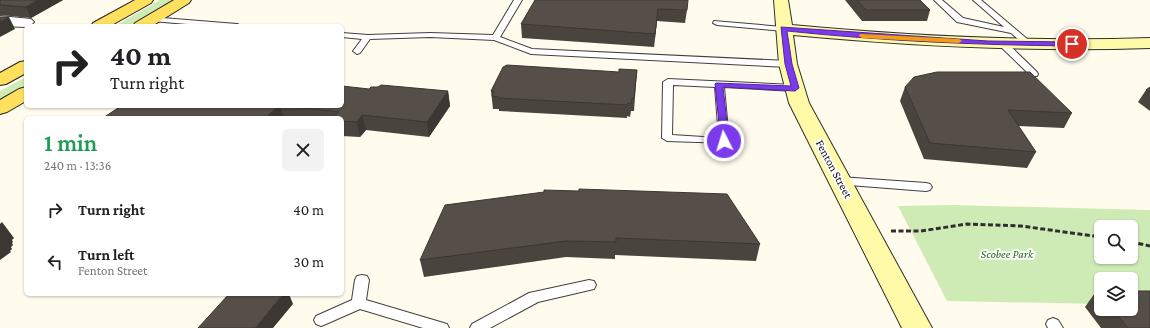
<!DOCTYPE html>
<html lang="en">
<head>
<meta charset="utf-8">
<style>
  :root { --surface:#fff; --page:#f2f2f2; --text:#202124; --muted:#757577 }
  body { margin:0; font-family:"Crimson Pro",serif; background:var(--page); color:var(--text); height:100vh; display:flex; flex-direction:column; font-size:15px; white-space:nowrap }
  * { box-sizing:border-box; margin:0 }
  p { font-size:13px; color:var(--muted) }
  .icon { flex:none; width:22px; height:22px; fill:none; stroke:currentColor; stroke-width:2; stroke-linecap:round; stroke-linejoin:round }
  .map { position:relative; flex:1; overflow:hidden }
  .panel { position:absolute; left:24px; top:116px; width:320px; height:180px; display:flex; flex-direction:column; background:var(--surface); border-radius:6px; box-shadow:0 1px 3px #0004 }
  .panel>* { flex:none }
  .banner { position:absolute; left:24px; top:24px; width:320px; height:84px; border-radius:6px; box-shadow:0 1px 3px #0004; background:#fff; color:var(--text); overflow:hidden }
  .fabs { position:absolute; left:1094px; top:220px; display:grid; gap:8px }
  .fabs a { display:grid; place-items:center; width:44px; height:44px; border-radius:6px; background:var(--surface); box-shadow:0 1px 3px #0004; font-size:20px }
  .pin { position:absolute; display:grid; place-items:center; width:34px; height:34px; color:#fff; margin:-17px; border:2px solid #fff; border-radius:50%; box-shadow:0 1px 4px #0007 }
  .me { position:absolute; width:44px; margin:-22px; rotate:355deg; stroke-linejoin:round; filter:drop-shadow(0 0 3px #0008) }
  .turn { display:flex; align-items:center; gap:14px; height:84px; padding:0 20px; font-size:18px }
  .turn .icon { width:52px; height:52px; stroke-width:2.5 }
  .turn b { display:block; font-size:28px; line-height:34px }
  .round { display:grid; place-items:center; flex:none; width:42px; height:42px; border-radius:6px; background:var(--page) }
  .head { display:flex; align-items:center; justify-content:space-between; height:68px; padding:0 20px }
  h1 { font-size:24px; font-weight:600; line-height:30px; color:#1e9e55 }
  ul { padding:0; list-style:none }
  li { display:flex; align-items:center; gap:12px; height:52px; padding:0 20px }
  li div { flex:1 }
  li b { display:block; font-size:15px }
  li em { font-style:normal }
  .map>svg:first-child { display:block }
</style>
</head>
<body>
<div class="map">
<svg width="1150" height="328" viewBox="0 0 1150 328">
  <rect width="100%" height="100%" fill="#fffced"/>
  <g fill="#ceebb5" fill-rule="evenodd">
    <polygon points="160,0 173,0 128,26 115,26"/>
    <polygon points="26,77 26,85 0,99 0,91"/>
    <path d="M 953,205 L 1150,210 L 1150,305 L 1131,305 L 1131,279 L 1101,279 L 1101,304 L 947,301 L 898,206 ZM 1101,227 L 1131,227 L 1131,257 L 1101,257 Z"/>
  </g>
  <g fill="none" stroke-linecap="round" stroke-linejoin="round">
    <defs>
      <g id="lane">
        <polygon points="514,0 522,0 500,37 532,49 788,61 792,64 788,67 531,54 494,40 430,37 370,39 360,53 357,54 353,51 362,39 342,37 342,33 368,35 430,33 493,35"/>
        <polygon points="934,0 942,0 963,18 1004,27 973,0 981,0 1033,44 1029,46 1026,46 1011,33 957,22"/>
        <polygon points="150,17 237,24 241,26 209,26 153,21 150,21"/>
        <polygon points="714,21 783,27 787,29 783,31 717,25 713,23"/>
        <polygon points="1000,42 1006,42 1037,72 1038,74 1037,76 1031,76 1000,46 999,44"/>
        <path d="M 668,79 L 795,85 L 800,88 L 795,91 L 724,87 L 729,141 L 728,143 L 667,141 L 662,138 L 663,82 ZM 673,85 L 715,87 L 719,138 L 672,135 Z"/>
        <polygon points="840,177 926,183 930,184 932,187 930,190 926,191 836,184 834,181 836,178"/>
        <polygon points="362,275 367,276 369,280 366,300 447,324 449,328 423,328 360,309 326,324 321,326 316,324 314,320 316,316 352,300 355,280 357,276"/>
        <polygon points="589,280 594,281 596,285 594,289 538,302 490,328 470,328 472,324 529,293"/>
        <polygon points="1053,318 1058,320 1063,328 1048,328 1046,324 1048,320"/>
      </g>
      <polygon id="street" points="0,16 31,19 34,22 31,25 26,27 0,26"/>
      <path id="secondary" d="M 774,0 L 788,0 L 792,25 C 911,36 1030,42 1150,38 L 1150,48 C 1030,52 912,46 793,35 L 797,64 L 809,103 L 932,328 L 902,328 L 789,103 L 779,64 Z"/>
      <g id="primary">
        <polygon points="135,0 153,0 151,3 110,26 91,26 93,23"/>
        <polygon points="174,0 191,0 189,3 152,26 133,26 135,23"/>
        <polygon points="26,61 26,73 6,84 0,85 0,73 20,62"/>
        <polygon points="26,87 26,101 7,112 0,114 0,100 19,89"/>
      </g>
    </defs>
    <use href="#lane" stroke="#404040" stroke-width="2"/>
    <use href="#street" stroke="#404040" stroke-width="2"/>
    <use href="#secondary" stroke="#2f2f2f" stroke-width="2"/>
    <use href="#primary" stroke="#1e1e1e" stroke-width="2"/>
    <g stroke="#2f2f2f" stroke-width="3" stroke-dasharray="5 2.5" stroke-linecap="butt">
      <polyline points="891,231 921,231 967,224 1021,226 1101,237"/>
      <polyline points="1131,242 1150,246"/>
    </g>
    <use href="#lane" fill="#fff" fill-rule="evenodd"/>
    <use href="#street" fill="#fff" fill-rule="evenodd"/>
    <use href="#secondary" fill="#fffaa8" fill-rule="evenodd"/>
    <use href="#primary" fill="#fedf5e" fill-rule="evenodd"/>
  </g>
  <g fill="#4a443f">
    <polygon points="0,0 63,0 31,18 0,15"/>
    <polygon points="535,0 687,10 685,23 657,21 654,47 522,38 521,24"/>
    <polygon points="845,0 920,0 930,10 927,21 862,21"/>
    <polygon points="637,70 634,111 631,111 630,117 627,116 627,118 499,111 499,109 493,109 491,91"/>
    <polygon points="905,87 1072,113 1064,128 1018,126 1036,152 1027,168 924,159 900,101"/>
    <polygon points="1150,87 1150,111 1138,102 1146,90"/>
    <polygon points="369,89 448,91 450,106 429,137 366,130 360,137 342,136 342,118 103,118 121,106 342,106"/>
    <polygon points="544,192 760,244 756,261 615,255 615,259 566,257 424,277 420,260"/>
    <polygon points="1097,290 1101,290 1101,309 1131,309 1150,328 1101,328 1085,307"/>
  </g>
  <g fill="#3c3733">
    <polygon points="38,0 63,0 31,18 26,7"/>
    <polygon points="658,9 657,21 654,47 655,34"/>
    <polygon points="9,17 15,29 0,37 0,22"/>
    <polygon points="448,91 450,106 429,137 427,122"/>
    <polygon points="279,106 280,106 284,118 265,118"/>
    <polygon points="362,115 366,130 360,137 357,122"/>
    <polygon points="2,222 14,238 12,240 13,242 12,243 13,245 11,247 12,249 10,251 11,252 0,260 0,224"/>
    <polygon points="283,294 289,294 293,304 273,328 255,328"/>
  </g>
  <g fill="#564f49" stroke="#3c3733">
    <polygon points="0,0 38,0 26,7 0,5"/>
    <polygon points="535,0 688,0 687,10 658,9 655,34 521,24"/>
    <polygon points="857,0 920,0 930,10 866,10"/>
    <polygon points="0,17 9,17 0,22"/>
    <polygon points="507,65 619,72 619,69 637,70 634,98 632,98 631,104 628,103 627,105 498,98 499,97 492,96 494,91 491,91 503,67"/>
    <polygon points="937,72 1030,72 1072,113 1008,110 1036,152 930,143 905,87 914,77"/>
    <polygon points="381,85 448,91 427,122 362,115 357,122 342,121 342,118 333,118 339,112 285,106 342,106 342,86 369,89 371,87 378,87"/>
    <polygon points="1150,87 1150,93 1146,90"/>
    <polygon points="121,106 279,106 265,118 103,118"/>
    <polygon points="579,189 727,194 760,244 616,238 616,242 566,241 420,260 445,205 544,192 544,190 579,191"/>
    <polygon points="1097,290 1101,290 1101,295"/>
    <polygon points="1131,291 1150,291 1150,328 1128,328 1112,309 1131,309"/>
    <polygon points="229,294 283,294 255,328 198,328"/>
  </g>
  <path fill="#7c3aed" stroke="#51269a" d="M 781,27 L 988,41 L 1072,42 L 1075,44 L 1072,46 C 977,45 882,41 787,31 L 792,64 L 799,88 L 795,91 L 723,87 L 729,141 L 724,144 L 721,143 L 715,84 L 716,83 L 791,86 L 785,64 Z"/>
  <polygon fill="#f59e0b" points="860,34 959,39 962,41 959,43 862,38 859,36"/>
  <g text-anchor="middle" stroke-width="4" stroke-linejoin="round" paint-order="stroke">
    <g font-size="12" fill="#0d0d0d" stroke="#fff">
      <text transform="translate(834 169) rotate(62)" y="4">Fenton Street</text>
    </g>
    <g font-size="12" font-style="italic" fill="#27681b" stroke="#fff">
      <text x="1007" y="258">Scobee Park</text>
    </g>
  </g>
</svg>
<div class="fabs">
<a><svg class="icon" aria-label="search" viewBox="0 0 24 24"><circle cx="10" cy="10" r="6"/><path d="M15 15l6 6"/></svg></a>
<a><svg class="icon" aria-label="layers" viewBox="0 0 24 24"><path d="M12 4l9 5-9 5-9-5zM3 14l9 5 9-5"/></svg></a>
</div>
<div class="pin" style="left:1072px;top:44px;background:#d93025"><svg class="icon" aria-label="arrive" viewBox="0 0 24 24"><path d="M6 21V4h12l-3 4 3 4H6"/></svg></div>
<svg class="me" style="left:724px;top:141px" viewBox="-20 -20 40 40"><circle r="17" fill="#7c3aed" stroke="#fff" stroke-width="3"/><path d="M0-11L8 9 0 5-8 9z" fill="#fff"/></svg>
<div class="banner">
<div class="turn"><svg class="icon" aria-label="right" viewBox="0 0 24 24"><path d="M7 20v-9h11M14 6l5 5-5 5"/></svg><div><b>40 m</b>Turn right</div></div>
</div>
<section class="panel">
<div class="head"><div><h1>1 min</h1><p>240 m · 13:36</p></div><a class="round"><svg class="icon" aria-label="close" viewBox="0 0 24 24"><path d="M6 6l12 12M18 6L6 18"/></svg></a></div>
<ul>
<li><svg class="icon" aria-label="right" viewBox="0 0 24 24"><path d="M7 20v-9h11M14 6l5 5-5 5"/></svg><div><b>Turn right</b></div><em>40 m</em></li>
<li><svg class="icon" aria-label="left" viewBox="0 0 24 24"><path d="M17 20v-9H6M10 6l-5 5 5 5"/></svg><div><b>Turn left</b><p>Fenton Street</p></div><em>30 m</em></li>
</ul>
</section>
</div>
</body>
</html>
